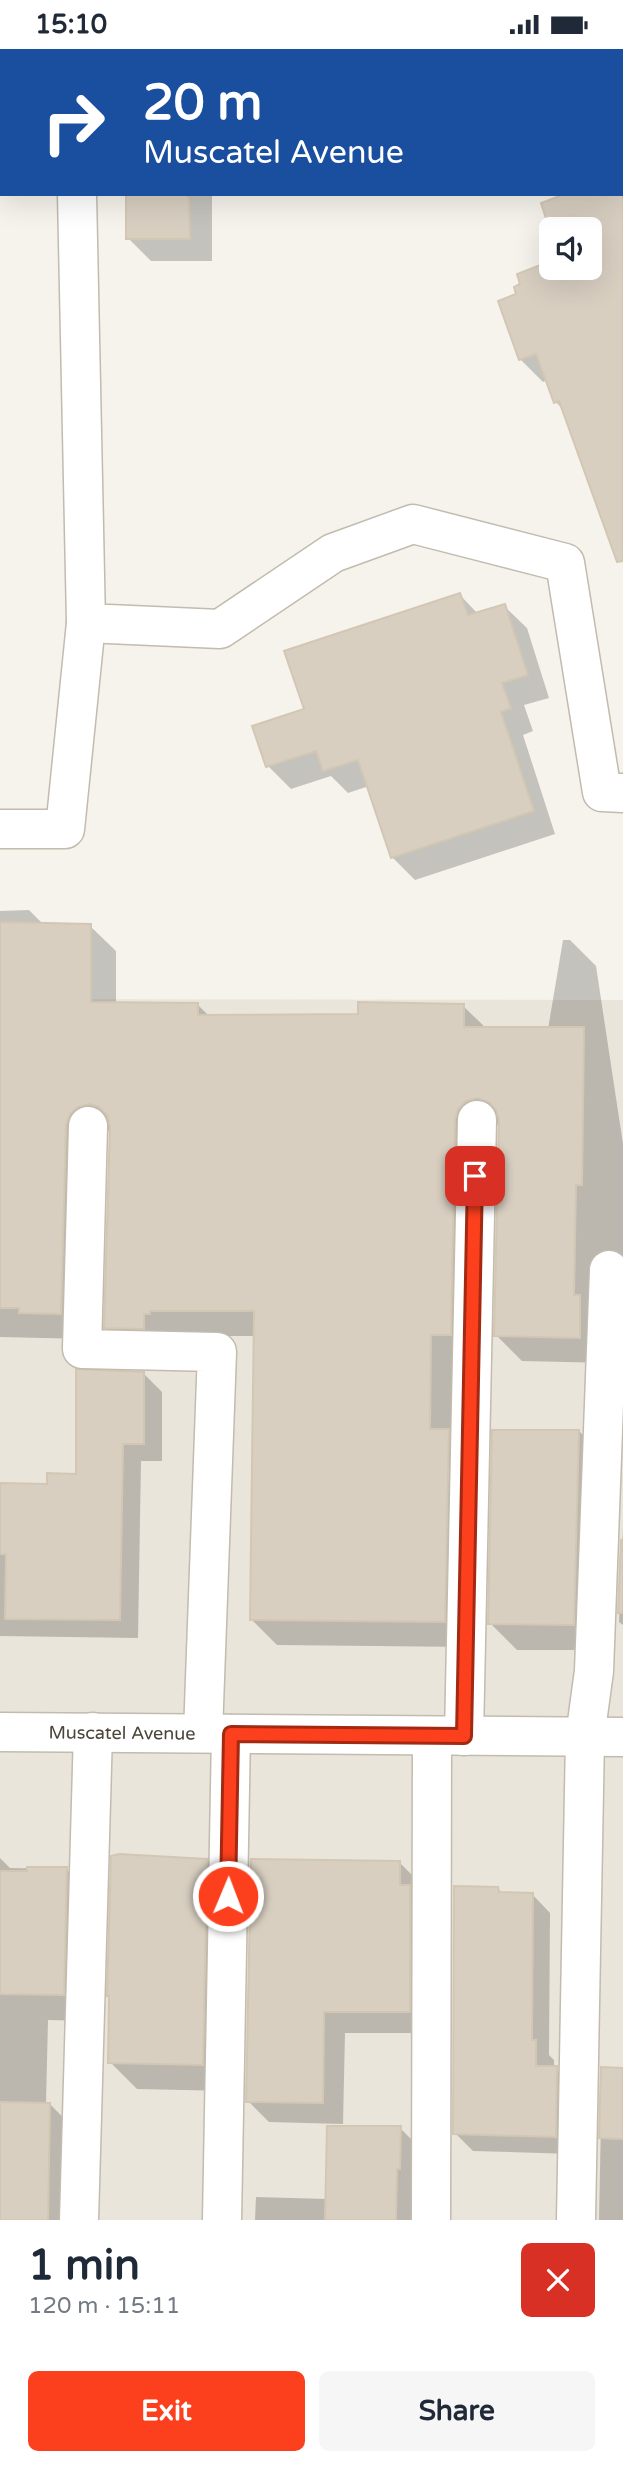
<!DOCTYPE html>
<html lang="en">
<head>
<meta charset="utf-8">
<style>
  :root { --surface:#fff; --page:#f6f6f7; --text:#1f2937; --muted:#747a83; --accent:#fc3f1d }
  body { margin:0; font-family:"Varela Round",sans-serif; background:var(--page); color:var(--text); height:100vh; display:flex; flex-direction:column; font-size:26px; white-space:nowrap }
  * { box-sizing:border-box; margin:0 }
  p { font-size:23px; color:var(--muted) }
  .icon { flex:none; width:38px; height:38px; fill:none; stroke:currentColor; stroke-width:2; stroke-linecap:round; stroke-linejoin:round }
  .map { position:relative; height:2171px; overflow:hidden }
  .details { display:flex; flex-direction:column; background:var(--surface); flex:1 }
  .details>* { flex:none }
  .guide { position:absolute; left:0px; top:0px; width:623px; height:147px; box-shadow:0 7px 28px #0002; background:#1a4fa0; color:#fff; overflow:hidden }
  .buttons { position:absolute; left:539px; top:168px; display:grid; gap:14px }
  .buttons a { display:grid; place-items:center; width:63px; height:63px; border-radius:10px; background:var(--surface); box-shadow:0 7px 28px #0002; font-size:35px }
  .pin { position:absolute; display:grid; place-items:center; width:60px; height:60px; color:#fff; margin:-30px; border-radius:14px; box-shadow:0 4px 10px #0006 }
  .me { position:absolute; width:77px; margin:-38px; rotate:1deg; stroke-linejoin:round; filter:drop-shadow(0 0 5px #0008) }
  .turn { display:flex; align-items:center; gap:24px; height:147px; padding:0 28px; font-size:32px }
  .turn .icon { width:91px; height:91px; stroke-width:2.5 }
  .turn b { display:block; font-size:49px; line-height:60px }
  .round { display:grid; place-items:center; flex:none; width:74px; height:74px; border-radius:10px; background:var(--page) }
  .head { display:flex; align-items:center; justify-content:space-between; height:119px; padding:0 28px }
  h1 { font-size:42px; font-weight:800; line-height:52px }
  .button { display:flex; gap:14px; margin-top:auto; padding:14px 28px }
  .button a { flex:1; height:80px; border-radius:10px; background:var(--accent); color:#fff; font-size:28px; font-weight:800; line-height:80px; text-align:center }
  .button a+a { background:var(--page); color:var(--text) }
  .status { display:flex; justify-content:space-between; align-items:center; height:49px; padding:0 35px; background:var(--surface); direction:ltr }
  .status svg { height:19px; fill:currentColor }
  .map>svg:first-child { display:block }
</style>
</head>
<body>
<div class="status"><b>15:10</b><svg viewBox="0 0 49 12"><path d="M0 12V9h3v3zM5 12V6h3v6zM10 12V3h3v9zM15 12V0h3v12zM26 1h20v11H26zM47 4h2v5h-2z"/></svg></div>
<div class="map">
<svg width="623" height="2171" viewBox="0 0 623 2171">
  <rect width="100%" height="100%" fill="#f6f3ec"/>
  <polygon fill="#eae5da" points="0,950 623,951 623,2171 0,2171"/>
  <g fill="#0003">
    <polygon points="621,101 623,101 623,458 565,363 556,353 548,331 543,333 520,310 519,246 522,237 519,226 551,214 551,219 590,219 590,180 552,180 544,155 621,145"/>
    <polygon points="128,145 212,145 212,212 151,212 128,189"/>
    <polygon points="460,546 478,565 504,557 527,579 549,649 524,656 533,682 523,686 555,785 415,831 392,808 369,737 348,744 331,727 291,740 268,717 306,661"/>
    <polygon points="29,861 44,876 90,877 116,902 116,955 197,955 209,967 360,966 463,957 486,979 548,980 563,891 570,891 596,917 623,1095 623,1229 610,1314 522,1312 496,1286 500,1075 493,1077 470,1598 277,1596 251,1570 256,1287 175,1287 132,1304 106,1278 112,1081 104,1083 86,1290 0,1288 0,862"/>
    <polygon points="144,1325 162,1343 162,1412 141,1412 138,1589 0,1587 0,1436 48,1436 78,1426"/>
    <polygon points="494,1382 580,1383 607,1410 600,1601 517,1601 490,1574"/>
    <polygon points="623,1479 623,1576 619,1573"/>
    <polygon points="0,1809 10,1819 66,1820 93,1846 89,1972 48,1971 46,2055 50,2055 76,2082 74,2171 0,2171"/>
    <polygon points="206,1812 233,1839 229,2042 137,2040 110,2013"/>
    <polygon points="400,1814 421,1835 430,1984 345,1984 343,2075 269,2073 248,2052"/>
    <polygon points="498,1840 503,1845 532,1845 550,1864 549,2006 554,2011 554,2019 575,2037 573,2105 473,2102 455,2084"/>
    <polygon points="602,2020 623,2020 623,2171 599,2171"/>
    <polygon points="400,2079 422,2101 421,2171 255,2171 256,2148 327,2150"/>
  </g>
  <g fill="#d8cfc1" stroke="#d3c7b4" stroke-width="2">
    <polygon points="126,145 187,145 187,148 189,148 190,190 126,190"/>
    <polygon points="565,145 623,145 623,512 617,513 559,352 554,354 536,305 519,311 498,252 516,245 514,238 520,235 517,225 551,212 551,219 590,219 590,180 551,180 551,185 541,154"/>
    <polygon points="460,544 468,566 505,555 528,626 502,634 511,659 501,663 534,762 391,809 358,711 323,722 316,702 266,718 252,677 304,660 284,602"/>
    <polygon points="0,873 91,875 91,953 198,954 198,966 358,965 358,953 464,955 464,978 584,978 582,1136 576,1136 574,1246 580,1246 580,1289 494,1287 499,1071 496,1061 489,1053 478,1049 466,1052 458,1060 455,1070 451,1286 431,1286 430,1380 449,1380 445,1573 250,1571 254,1262 150,1262 150,1265 144,1265 144,1280 104,1279 110,1078 107,1066 99,1058 89,1055 78,1058 70,1065 66,1076 61,1265 19,1264 19,1259 0,1259"/>
    <polygon points="76,1320 144,1323 144,1395 123,1395 120,1571 5,1570 6,1505 0,1505 0,1434 47,1435 47,1424 76,1425"/>
    <polygon points="492,1381 579,1381 574,1576 488,1575"/>
    <polygon points="621,1491 623,1491 623,1564 618,1564"/>
    <polygon points="119,1805 207,1810 203,2016 108,2014 109,1947 107,1947 111,1807"/>
    <polygon points="251,1810 400,1812 400,1836 410,1836 410,1963 324,1963 323,2054 246,2053"/>
    <polygon points="27,1818 67,1818 64,1946 0,1945 0,1822 27,1822"/>
    <polygon points="454,1837 498,1838 499,1843 533,1844 532,1991 536,1991 536,2017 557,2017 556,2088 453,2085"/>
    <polygon points="601,2018 623,2019 623,2090 599,2089"/>
    <polygon points="0,2053 50,2054 48,2171 0,2171"/>
    <polygon points="327,2077 401,2077 400,2120 397,2120 396,2171 325,2171"/>
  </g>
  <g fill="none" stroke-linecap="round" stroke-linejoin="round">
    <defs>
      <g id="minor">
        <polyline points="77,2 77,0"/>
        <polyline points="245,2 245,0"/>
        <polyline points="77,145 86,574 220,580 333,504 413,475 565,514 602,743 623,744"/>
        <polyline points="0,780 65,780 86,574"/>
        <polyline points="88,1077 82,1300 217,1303 203,1684"/>
        <path id="s1" d="M 0,1683 L 623,1688"/>
        <polyline points="464,1687 477,1071"/>
        <polyline points="79,2171 93,1683"/>
        <polyline points="222,2171 231,1685"/>
        <polyline points="431,2171 432,1687"/>
        <polyline points="576,2171 585,1688 594,1622 609,1221"/>
      </g>
    </defs>
    <use href="#minor" stroke="#c2bbae" stroke-width="41"/>
    <use href="#minor" stroke="#fff" stroke-width="38"/>
  </g>
  <g fill="none" stroke-linecap="round" stroke-linejoin="round">
    <defs>
      <polyline id="route" points="228,1847 231,1685 464,1687 475,1127"/>
    </defs>
    <use href="#route" stroke="#a42913" stroke-width="18"/>
    <use href="#route" stroke="#fc3f1d" stroke-width="12"/>
  </g>
  <g text-anchor="middle" stroke-width="7" stroke-linejoin="round" paint-order="stroke">
    <g font-size="18" fill="#4b4439" stroke="#fff">
      <text dy="6" stroke="none"><textPath href="#s1" startOffset="122">Muscatel Avenue</textPath></text>
    </g>
  </g>
</svg>
<div class="buttons">
<a><svg class="icon" aria-label="sound" viewBox="0 0 24 24"><path d="M4 9h4l5-4v14l-5-4H4zM17 9q2 3 0 6"/></svg></a>
</div>
<div class="pin" style="left:475px;top:1127px;background:#d93025"><svg class="icon" aria-label="arrive" viewBox="0 0 24 24"><path d="M6 21V4h12l-3 4 3 4H6"/></svg></div>
<svg class="me" style="left:228px;top:1847px" viewBox="-20 -20 40 40"><circle r="17" fill="#fc3f1d" stroke="#fff" stroke-width="3"/><path d="M0-11L8 9 0 5-8 9z" fill="#fff"/></svg>
<div class="guide">
<div class="turn"><svg class="icon" aria-label="right" viewBox="0 0 24 24"><path d="M7 20v-9h11M14 6l5 5-5 5"/></svg><div><b>20 m</b>Muscatel Avenue</div></div>
</div>
</div>
<section class="details">
<div class="head"><div><h1>1 min</h1><p>120 m · 15:11</p></div><a class="round" style="background:#d93025;color:#fff"><svg class="icon" aria-label="close" viewBox="0 0 24 24"><path d="M6 6l12 12M18 6L6 18"/></svg></a></div>
<div class="button"><a>Exit</a><a>Share</a></div>
</section>
</body>
</html>
